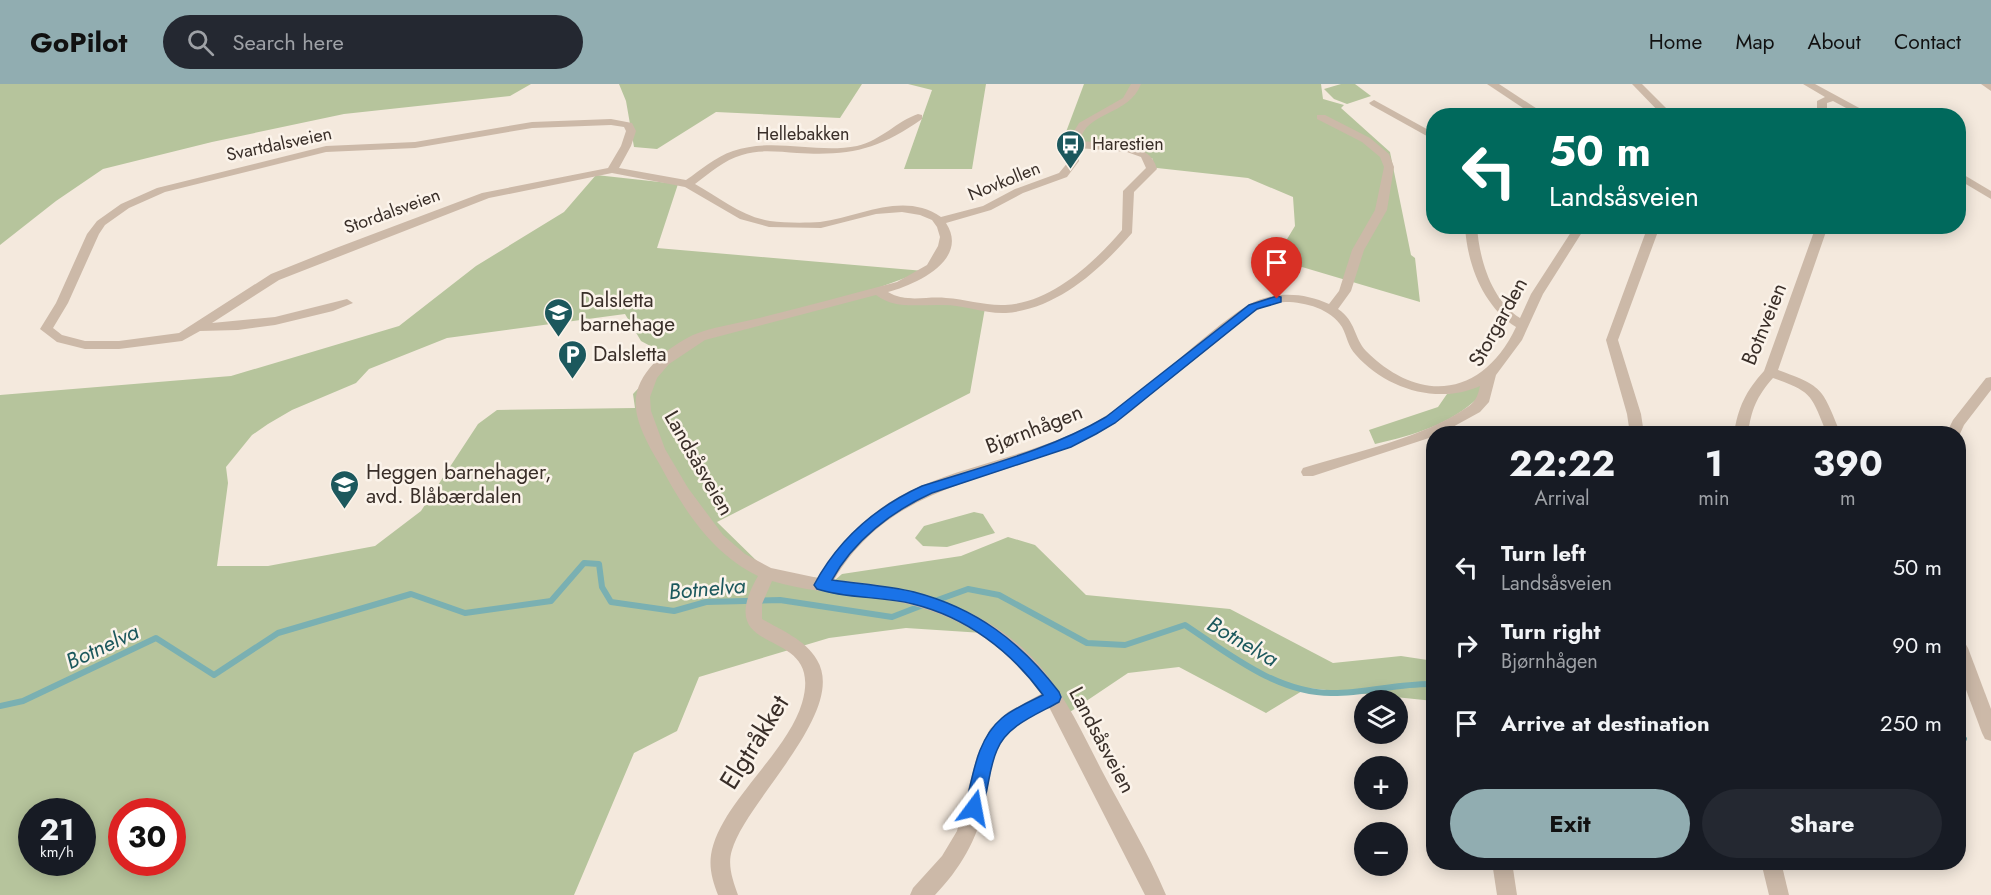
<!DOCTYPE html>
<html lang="en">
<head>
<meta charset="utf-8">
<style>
  :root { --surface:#171b24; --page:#242831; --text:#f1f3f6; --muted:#9ea1a6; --accent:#91adb1 }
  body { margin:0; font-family:Jost,sans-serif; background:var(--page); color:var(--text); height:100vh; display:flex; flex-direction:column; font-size:22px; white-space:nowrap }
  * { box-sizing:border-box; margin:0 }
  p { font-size:20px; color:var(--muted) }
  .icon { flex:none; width:33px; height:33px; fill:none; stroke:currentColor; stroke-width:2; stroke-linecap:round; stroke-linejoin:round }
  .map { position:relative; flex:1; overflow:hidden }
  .details { position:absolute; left:1426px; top:342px; width:540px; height:444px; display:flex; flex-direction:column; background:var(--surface); border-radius:24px; box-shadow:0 3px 15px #0003 }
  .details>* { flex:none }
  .guide { position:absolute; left:1426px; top:24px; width:540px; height:126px; border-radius:24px; box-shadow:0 3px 15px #0003; background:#00695c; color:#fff; overflow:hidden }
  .buttons { position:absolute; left:1354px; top:606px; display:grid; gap:12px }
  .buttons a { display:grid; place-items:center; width:54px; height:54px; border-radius:50%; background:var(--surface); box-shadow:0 3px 15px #0003; font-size:30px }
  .speed { position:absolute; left:18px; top:714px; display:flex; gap:12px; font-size:30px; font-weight:700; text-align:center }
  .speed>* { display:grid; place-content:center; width:78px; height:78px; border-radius:50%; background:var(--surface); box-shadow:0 3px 15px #0003; line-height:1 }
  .speed small { font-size:15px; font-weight:400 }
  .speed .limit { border:9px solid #d22; background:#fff; color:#111 }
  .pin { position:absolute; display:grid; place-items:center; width:51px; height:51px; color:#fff; margin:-62px -26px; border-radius:50% 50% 50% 0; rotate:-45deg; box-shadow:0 0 6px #0007 }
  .pin .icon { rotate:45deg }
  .me { position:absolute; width:66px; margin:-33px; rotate:13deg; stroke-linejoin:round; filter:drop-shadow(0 0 4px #0008) }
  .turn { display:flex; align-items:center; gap:21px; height:126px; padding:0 24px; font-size:27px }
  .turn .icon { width:78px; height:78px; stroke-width:2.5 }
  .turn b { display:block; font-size:42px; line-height:51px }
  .eta { display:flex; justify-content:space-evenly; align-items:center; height:102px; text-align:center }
  .eta b { font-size:36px; font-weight:700; line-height:42px }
  .primary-button { display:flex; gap:12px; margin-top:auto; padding:12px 24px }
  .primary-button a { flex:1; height:69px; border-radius:36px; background:var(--accent); color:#111; font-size:24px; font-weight:700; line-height:69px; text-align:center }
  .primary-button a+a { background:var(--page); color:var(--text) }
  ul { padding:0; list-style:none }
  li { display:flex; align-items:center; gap:18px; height:78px; padding:0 24px }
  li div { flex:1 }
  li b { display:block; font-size:22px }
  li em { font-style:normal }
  header { display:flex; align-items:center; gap:36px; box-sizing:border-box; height:84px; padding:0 30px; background:var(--accent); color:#111 }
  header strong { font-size:28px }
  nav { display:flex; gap:33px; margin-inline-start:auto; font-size:21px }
  .search { width:420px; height:54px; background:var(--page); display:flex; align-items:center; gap:15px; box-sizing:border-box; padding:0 21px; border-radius:33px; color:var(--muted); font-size:22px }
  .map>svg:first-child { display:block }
</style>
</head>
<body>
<header>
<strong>GoPilot</strong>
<div class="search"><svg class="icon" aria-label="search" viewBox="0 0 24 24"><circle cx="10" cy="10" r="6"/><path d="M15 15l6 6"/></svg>Search here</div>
<nav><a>Home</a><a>Map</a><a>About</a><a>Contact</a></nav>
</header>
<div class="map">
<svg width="1991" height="811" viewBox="0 0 1991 811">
  <rect width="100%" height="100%" fill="#f4e9dd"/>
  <g fill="#b6c49c" fill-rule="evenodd">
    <polygon points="0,0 531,0 510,12 344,30 212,58 103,85 56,117 0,161"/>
    <polygon points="619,0 862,0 840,34 716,28 657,65 634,63 626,17"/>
    <polygon points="908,0 986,0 972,85 904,85 932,6"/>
    <polygon points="1084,0 1321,0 1323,15 1344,21 1341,24 1390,68 1411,171 1415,174 1420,218 1275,175 1295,142 1293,113 1248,94 1148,83 1153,75 1128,63 1063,56"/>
    <polygon points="1341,0 1355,0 1371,12 1347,20 1334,15 1324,5"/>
    <path d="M 596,91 L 678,100 L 657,164 L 924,187 L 864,209 L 985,224 L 970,309 L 717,438 L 768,488 L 835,496 L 842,490 L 961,472 L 1008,453 L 1035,461 L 1086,511 L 1230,525 L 1333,579 L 1401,572 L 1434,577 L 1434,617 L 1307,604 L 1266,629 L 1179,583 L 1128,589 L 1067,630 L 1029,574 L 983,549 L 906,544 L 829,554 L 699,593 L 677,647 L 634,669 L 574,811 L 0,811 L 0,311 L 231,292 L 399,242 L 476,182 L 564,128 ZM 625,230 L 641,257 L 669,272 L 633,310 L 635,324 L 497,326 L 478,340 L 421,427 L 375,462 L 268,482 L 217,482 L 228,399 L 226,383 L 252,351 L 268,340 L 292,326 L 356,299 L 369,285 L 447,254 ZM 32,728 L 82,728 L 82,778 L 32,778 ZM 122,728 L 172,728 L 172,778 L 122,778 Z"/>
    <path d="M 1481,300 L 1480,312 C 1450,341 1414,351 1375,360 L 1369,346 L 1438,323 L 1447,310 Z"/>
    <polygon points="974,428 983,430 995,449 947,463 923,462 915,454 924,442"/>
  </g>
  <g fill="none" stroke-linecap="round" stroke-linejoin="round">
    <g stroke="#7ab0b2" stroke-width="6">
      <path d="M 932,518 L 968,505 L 999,511 L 1087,559 L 1125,561 L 1185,541 C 1229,570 1278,610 1333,609 C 1367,609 1400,599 1434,600"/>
      <polyline points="0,622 23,617 156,554 214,591 278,549 411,510 465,529 551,517 584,479 599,480 602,503 611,518 674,527 706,518 780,516 892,533 923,521"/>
      <polyline points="1959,653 1964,655"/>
    </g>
    <g fill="#ccb9a8" fill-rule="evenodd">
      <path d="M 1131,0 L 1141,0 C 1129,32 1086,27 1080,57 C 1105,60 1150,55 1157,85 L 1134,108 L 1132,149 C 1100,186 1057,225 1006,229 C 985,230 964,221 943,221 C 919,220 896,226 876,211 L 705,256 L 669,280 L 657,294 L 650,313 L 651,327 L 665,365 L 688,404 L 723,451 L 745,470 L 771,484 L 818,494 C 842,454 877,420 921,402 C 981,376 1048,368 1104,333 C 1156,301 1197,254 1248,221 C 1273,207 1303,208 1329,220 L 1339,207 L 1352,166 L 1375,126 L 1384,83 L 1380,73 L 1362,58 L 1317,35 L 1317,31 L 1325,31 L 1370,54 L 1389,70 L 1394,83 L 1387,126 L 1364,166 L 1351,207 L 1338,225 C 1356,237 1354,254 1366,267 C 1420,321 1483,313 1516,243 C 1483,222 1467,180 1465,142 L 1477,142 C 1479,174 1491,216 1520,234 L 1531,210 L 1575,142 L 1586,142 L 1543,210 L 1522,256 L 1496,291 L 1489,318 L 1480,328 L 1440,350 L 1434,350 L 1432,353 L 1313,392 L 1303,392 L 1301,388 L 1303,384 C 1355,368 1424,354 1469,322 C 1476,317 1478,311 1480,302 C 1438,321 1386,305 1356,271 C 1348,263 1347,252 1342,243 C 1331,225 1305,218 1286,218 C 1256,219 1238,241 1217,258 C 1194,276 1172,294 1149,312 C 1138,322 1126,332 1113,340 C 1017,400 898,387 834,496 C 912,502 993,523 1044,587 C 1068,617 1084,652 1101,685 C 1123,727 1148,768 1166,811 L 1145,811 L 1049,623 C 1032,632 1012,641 1002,658 C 990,676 989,700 985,720 C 977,756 960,785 935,811 L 910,811 L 913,804 L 942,772 L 957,747 L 977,672 L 990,645 L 1008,628 L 1041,610 C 995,547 939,521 862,512 C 832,508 801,506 772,497 L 762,520 L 762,535 C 781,546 806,556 817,576 C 848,627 746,717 732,766 C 727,781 733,797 738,811 L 718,811 C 713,798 709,785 711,771 C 719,720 787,670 802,619 C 826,537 708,579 758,492 C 711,469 684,426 660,381 C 649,362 633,336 636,313 C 640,285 670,262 693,251 C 712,243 735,240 755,235 C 802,223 849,211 897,198 L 927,181 L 938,162 L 940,153 L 937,143 L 932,136 L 920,131 L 902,128 L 876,130 L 821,144 L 769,143 L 740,135 L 685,103 L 612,89 L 489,114 L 279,196 L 212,239 L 275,233 L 347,215 L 353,219 L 333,227 L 275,241 L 238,246 L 200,247 L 182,257 L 119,265 L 85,265 L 57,258 L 40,245 L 56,219 L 87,150 L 97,137 L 121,120 L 157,104 L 326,62 L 415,58 L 532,38 L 611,35 L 632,39 L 636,47 L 631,62 L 619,84 L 686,96 C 701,86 715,73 733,67 C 773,53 816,70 857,62 C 882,56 897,37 918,30 L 922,31 L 922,35 C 878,66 850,72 797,69 C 779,68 759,65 742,71 C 724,76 710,89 695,100 C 718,113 743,133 770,137 C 785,139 805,139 820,138 C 860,133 903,107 941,133 L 983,122 L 1015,105 L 1059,89 L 1069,77 L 1071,52 L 1079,39 L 1123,14 ZM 611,41 L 624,43 L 626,47 L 621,62 L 608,84 L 482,109 L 336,164 L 271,190 L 179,249 L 119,257 L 85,257 L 62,251 L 53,244 L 68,219 L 99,150 L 105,141 L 129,124 L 165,108 L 326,68 L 415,64 L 532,44 ZM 1079,64 L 1127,68 L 1141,73 L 1146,84 L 1123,107 L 1122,146 C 1094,179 1051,219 1005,221 C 985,222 966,215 946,214 C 926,212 906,219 888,208 C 915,201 970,176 946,139 L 991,126 L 1023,109 L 1067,93 L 1079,77 Z"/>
      <polygon points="1487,0 1499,0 1548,32 1535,32"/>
      <polygon points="1632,0 1642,0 1674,32 1663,32"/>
      <polygon points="1803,0 1815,0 1874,32 1861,32 1833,17 1827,19 1827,32 1817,32 1817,17 1825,13"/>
      <polygon points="1981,0 1991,0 1991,7"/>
      <polygon points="1374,16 1434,49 1434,56 1371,21 1369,19"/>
      <polygon points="1959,88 1991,107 1991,115 1959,96"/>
      <polygon points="1648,142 1660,142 1618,256 1641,330 1644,350 1630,350 1627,330 1606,256"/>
      <path d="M 1816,142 L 1828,142 L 1778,286 C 1825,303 1822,305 1841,350 L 1827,350 C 1811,311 1813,308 1773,294 C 1757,312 1751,326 1748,350 L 1734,350 C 1738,323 1746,307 1764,287 Z"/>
      <polygon points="1991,293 1991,306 1964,341 1959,352 1959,350 1946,350 1953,336 1986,294"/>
      <polygon points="1959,557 1965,559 1968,564 1991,625 1991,657 1985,655 1982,649 1959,587"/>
      <polygon points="1492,778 1512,778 1517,811 1497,811"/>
      <polygon points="1761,778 1781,778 1789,811 1769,811"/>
    </g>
  </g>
  <path fill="#1a73e8" stroke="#114b97" stroke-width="1.5" d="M 1277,212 L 1281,213 L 1281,218 L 1257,225 L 1115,339 L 1096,350 L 1071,363 L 932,409 C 892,427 853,457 832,496 C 859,500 888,502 914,508 C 976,524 1021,558 1059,608 L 1061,613 L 1059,618 C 1038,630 1007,641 997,666 C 988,686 989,709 980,729 L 974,732 L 968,729 L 965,724 C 973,693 976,656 1002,634 C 1013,625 1029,618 1043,611 C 1011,567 966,533 913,520 C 882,512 847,515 817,505 L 814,501 C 838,456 876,423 922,402 C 984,382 1050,366 1106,333 L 1249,221 Z"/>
  <defs>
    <symbol id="bus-pin" viewBox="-11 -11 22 30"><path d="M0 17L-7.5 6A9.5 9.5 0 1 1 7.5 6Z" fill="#1c585d" stroke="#fbf3ea"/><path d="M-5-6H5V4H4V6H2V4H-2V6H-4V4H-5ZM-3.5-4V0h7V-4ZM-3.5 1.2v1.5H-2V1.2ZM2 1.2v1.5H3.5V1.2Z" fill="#fff"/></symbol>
    <symbol id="school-pin" viewBox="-11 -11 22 30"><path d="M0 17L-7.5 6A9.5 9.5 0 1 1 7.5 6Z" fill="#1c585d" stroke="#fbf3ea"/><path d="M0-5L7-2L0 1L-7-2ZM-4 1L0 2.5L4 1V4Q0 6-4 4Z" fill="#fff"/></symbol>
    <symbol id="parking-pin" viewBox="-11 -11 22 30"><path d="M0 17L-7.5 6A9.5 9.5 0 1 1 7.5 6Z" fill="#1c585d" stroke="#fbf3ea"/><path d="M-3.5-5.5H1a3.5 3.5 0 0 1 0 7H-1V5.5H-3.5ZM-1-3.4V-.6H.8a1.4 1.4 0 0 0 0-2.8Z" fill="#fff"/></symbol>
  </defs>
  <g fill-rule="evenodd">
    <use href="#bus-pin" x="1054" y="44" width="33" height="45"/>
    <use href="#school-pin" x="542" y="212" width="33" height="45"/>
    <use href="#parking-pin" x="556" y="254" width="33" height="45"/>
    <use href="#school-pin" x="328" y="384" width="33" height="45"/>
  </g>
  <g text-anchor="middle" stroke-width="5" stroke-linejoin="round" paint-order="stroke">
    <g font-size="18" fill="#392e28" stroke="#fbf3ea">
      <text x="803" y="56">Hellebakken</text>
      <text transform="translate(279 60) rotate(-12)" y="6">Svartdalsveien</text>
      <text transform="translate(1004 97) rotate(-22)" y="6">Novkollen</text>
      <text transform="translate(392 127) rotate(-20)" y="6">Stordalsveien</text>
    </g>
    <g font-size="18" fill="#392e28" stroke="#fbf3ea" text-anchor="start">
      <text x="1092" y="66">Harestien</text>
    </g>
    <g font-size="21" fill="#392e28" stroke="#fbf3ea" text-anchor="start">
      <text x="580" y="223">Dalsletta<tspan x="580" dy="24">barnehage</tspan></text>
      <text x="593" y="277">Dalsletta</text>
      <text x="366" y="395">Heggen barnehager,<tspan x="366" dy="24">avd. Blåbærdalen</tspan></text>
    </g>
    <g font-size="21" fill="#392e28" stroke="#fbf3ea">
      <text transform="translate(1498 238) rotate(-61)" y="7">Storgarden</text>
      <text transform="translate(1764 240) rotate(-68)" y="7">Botnveien</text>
      <text transform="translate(1034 345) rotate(-21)" y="7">Bjørnhågen</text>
      <text transform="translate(699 379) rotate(60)" y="7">Landsåsveien</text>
      <text transform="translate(1102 656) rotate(62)" y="7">Landsåsveien</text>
    </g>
    <g font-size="22" font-style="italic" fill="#1c585d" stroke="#fbf3ea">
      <text transform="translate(707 504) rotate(-5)" y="8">Botnelva</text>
      <text transform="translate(1243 557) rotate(30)" y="8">Botnelva</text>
      <text transform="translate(102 562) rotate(-25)" y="8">Botnelva</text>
    </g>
    <g font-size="26" fill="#392e28" stroke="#fbf3ea">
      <text transform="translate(754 658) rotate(-58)" y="9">Elgtråkket</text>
    </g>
  </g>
</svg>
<div class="buttons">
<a><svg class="icon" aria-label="layers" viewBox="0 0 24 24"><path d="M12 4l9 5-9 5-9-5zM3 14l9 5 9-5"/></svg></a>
<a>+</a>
<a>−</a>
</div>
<div class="speed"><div>21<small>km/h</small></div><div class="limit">30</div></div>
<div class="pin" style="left:1277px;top:215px;background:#d93025"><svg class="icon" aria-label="arrive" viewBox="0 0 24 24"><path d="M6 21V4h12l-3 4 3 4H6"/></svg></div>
<svg class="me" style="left:974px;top:724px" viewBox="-20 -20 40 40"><path d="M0-17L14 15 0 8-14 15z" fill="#1a73e8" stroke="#fff" stroke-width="4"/></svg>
<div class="guide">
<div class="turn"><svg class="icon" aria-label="left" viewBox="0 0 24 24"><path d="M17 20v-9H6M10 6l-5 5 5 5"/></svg><div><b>50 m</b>Landsåsveien</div></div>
</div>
<section class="details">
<div class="eta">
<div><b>22:22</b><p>Arrival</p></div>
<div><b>1</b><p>min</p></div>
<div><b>390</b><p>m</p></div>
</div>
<ul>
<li><svg class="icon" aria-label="left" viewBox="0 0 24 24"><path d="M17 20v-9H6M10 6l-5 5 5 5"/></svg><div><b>Turn left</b><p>Landsåsveien</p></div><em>50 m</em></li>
<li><svg class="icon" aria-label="right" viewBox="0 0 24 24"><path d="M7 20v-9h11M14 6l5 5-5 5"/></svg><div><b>Turn right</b><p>Bjørnhågen</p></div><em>90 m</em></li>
<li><svg class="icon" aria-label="arrive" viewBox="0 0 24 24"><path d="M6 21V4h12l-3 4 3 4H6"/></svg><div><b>Arrive at destination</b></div><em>250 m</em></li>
</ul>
<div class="primary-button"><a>Exit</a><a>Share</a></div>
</section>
</div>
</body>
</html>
